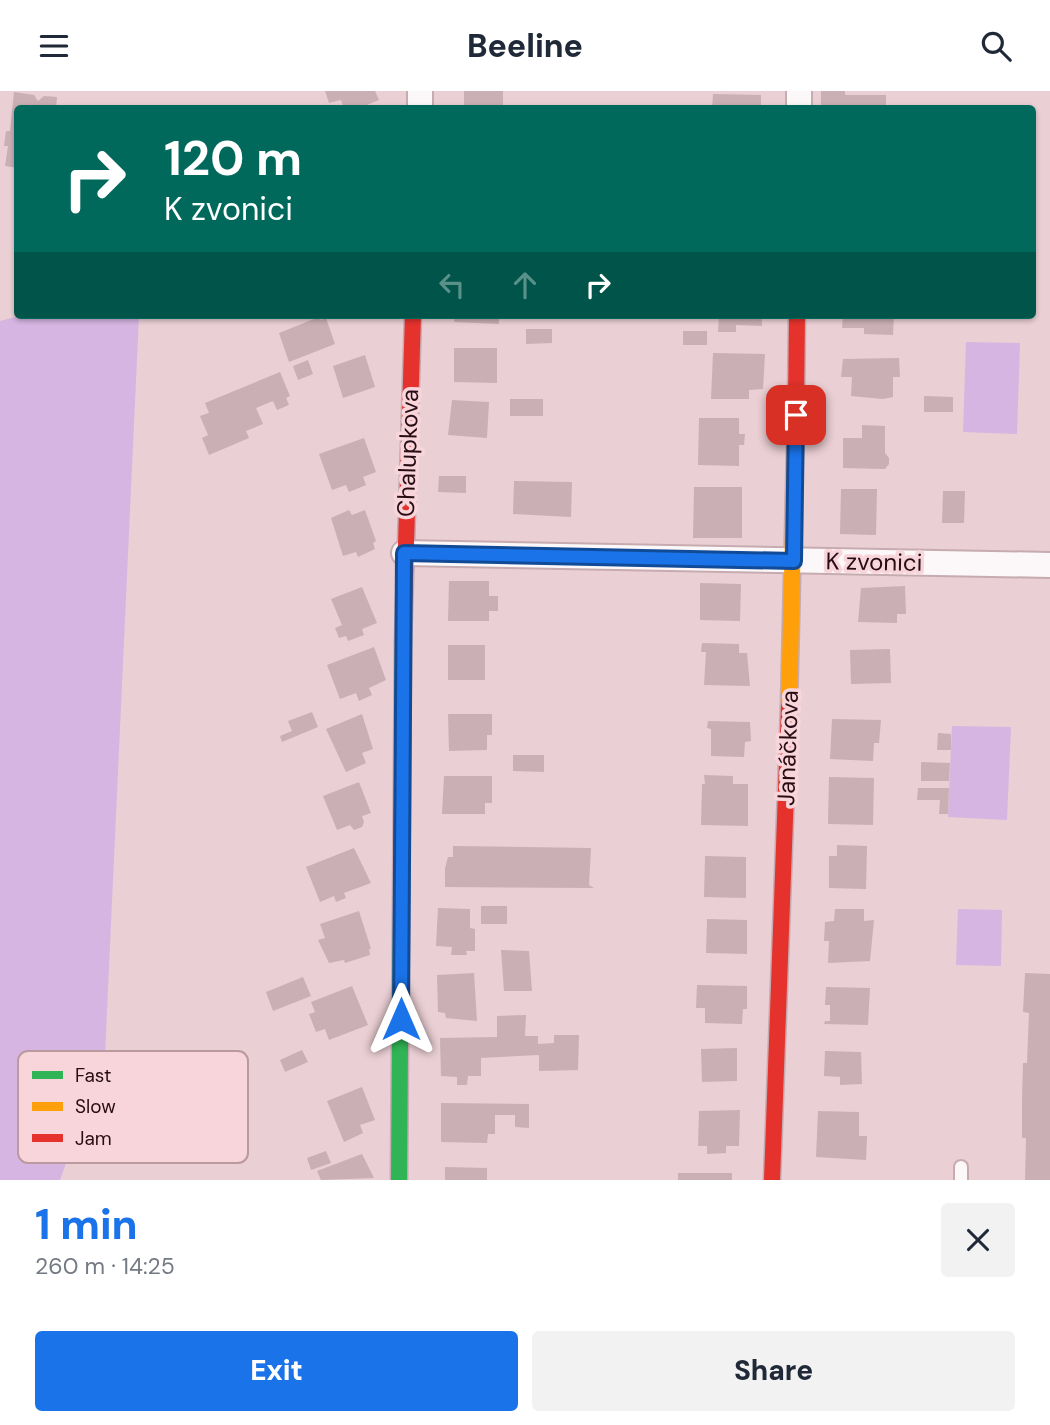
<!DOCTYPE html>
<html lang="en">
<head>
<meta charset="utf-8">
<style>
  :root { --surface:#fff; --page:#f2f2f3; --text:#1f2937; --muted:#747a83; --accent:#1a73e8 }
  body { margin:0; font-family:"DM Sans",sans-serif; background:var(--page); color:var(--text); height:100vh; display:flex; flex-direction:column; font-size:26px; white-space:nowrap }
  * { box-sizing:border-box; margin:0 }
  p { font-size:23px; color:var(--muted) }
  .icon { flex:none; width:38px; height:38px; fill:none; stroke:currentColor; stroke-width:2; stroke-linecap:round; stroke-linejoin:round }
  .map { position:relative; height:1089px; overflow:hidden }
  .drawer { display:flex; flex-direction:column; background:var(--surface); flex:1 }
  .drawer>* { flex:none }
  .top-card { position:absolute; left:14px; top:14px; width:1022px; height:214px; border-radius:7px; box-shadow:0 2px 5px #0004; background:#00695c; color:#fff; overflow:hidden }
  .pin { position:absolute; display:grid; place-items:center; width:60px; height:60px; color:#fff; margin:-30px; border-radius:14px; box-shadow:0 4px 10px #0006 }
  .me { position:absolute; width:77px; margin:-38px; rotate:0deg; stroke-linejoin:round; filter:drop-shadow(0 0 5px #0008) }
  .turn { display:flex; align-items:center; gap:24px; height:147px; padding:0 35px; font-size:32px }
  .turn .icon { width:91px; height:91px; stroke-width:2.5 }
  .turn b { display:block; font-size:49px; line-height:60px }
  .lanes { display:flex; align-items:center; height:66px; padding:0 35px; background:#0003; justify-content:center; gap:35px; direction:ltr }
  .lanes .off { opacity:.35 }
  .round { display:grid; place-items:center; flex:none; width:74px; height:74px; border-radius:7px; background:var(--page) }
  .headline { display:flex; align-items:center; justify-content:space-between; height:119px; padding:0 35px }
  h1 { font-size:42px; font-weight:800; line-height:52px; color:var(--accent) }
  .action { display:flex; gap:14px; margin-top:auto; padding:14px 35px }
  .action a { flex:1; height:80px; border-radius:7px; background:var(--accent); color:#fff; font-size:28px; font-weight:800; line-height:80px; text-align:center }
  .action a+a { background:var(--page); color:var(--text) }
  header { display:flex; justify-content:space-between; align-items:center; height:91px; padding:0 35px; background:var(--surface); font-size:32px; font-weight:800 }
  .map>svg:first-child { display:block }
</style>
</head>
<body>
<header><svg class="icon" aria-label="menu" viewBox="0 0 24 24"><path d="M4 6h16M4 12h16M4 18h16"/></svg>Beeline<svg class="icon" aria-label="search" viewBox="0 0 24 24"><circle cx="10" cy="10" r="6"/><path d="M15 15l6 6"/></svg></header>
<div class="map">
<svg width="1050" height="1089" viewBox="0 0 1050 1089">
  <rect width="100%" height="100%" fill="#eacfd4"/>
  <g fill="#d6b5e2">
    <polygon points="23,224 139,224 105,963 60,1089 0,1089 0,230"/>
    <polygon points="966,251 1020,252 1017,343 963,341"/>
    <polygon points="952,635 1011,636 1007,729 948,726"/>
    <polygon points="958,818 1002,819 1001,875 956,874"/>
  </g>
  <g fill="#caafb4">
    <polygon points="325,0 375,0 379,9 357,18 344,18 341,9 329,12"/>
    <rect x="464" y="0" width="39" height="18"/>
    <polygon points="821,0 845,0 845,4 886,4 886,18 821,18"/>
    <polygon points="14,1 34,4 38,10 44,5 57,6 56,18 18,18 18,77 5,75 8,55 4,55 6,40 10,40"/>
    <polygon points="713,3 761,4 761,18 712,18"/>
    <polygon points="455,224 499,224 499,233 454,231"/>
    <polygon points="719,224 762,224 762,235 736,234 736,241 718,241"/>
    <polygon points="843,224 894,224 893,244 864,243 864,237 842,237"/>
    <polygon points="319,226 321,229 326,227 335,253 289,271 279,242"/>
    <polygon points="526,238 552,238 552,252 526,253"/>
    <rect x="683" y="240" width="24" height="14"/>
    <polygon points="454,257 497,257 497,292 454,291"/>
    <polygon points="713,262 765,263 763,298 749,299 749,308 711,308"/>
    <polygon points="365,264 375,296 343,307 333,275"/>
    <polygon points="899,267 900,286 893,286 893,306 883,308 851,305 852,286 841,286 843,268"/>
    <polygon points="308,269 313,283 298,289 293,275"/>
    <polygon points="280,281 290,305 286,307 289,314 277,319 273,310 256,317 263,333 246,340 249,347 209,364 202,347 208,344 200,325 209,322 205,312"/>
    <polygon points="924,305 953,306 953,321 924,321"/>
    <rect x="510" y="308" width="33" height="17"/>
    <polygon points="452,309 489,311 487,347 448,344"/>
    <polygon points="699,327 739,327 739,343 745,343 744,354 739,354 739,375 698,374"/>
    <polygon points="862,334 885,335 885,362 889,367 889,373 885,378 843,377 843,347 862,347"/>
    <polygon points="364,347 376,381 363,386 366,394 349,401 346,394 332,399 319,363"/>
    <polygon points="439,385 466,385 466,402 438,401"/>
    <polygon points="514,390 572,391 571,426 513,423"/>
    <polygon points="694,396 742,396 742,447 693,447"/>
    <polygon points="841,398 877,398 876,444 840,443"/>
    <polygon points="943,400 965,400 964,432 942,432"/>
    <polygon points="349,419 352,424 365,419 376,450 373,452 375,458 358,466 356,461 343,465 331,427"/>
    <polygon points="449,490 489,490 489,505 498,505 498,520 489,520 489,530 448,530"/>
    <polygon points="700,492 741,493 740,530 700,529"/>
    <polygon points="905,495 906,523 897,523 897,532 858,531 861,497"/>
    <polygon points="362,496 377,532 362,538 364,544 348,550 346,545 339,547 335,537 342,534 331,508"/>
    <polygon points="702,552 739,553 739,562 747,562 750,595 704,594 706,561 701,561"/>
    <rect x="448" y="554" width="37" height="35"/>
    <polygon points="374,556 386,589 369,597 372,604 359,610 356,602 340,608 327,574"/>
    <polygon points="890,558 891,592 851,593 850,559"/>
    <polygon points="312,621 318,636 282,651 280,645 292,640 288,630"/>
    <polygon points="362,623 373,658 362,662 366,672 346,681 326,638"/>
    <polygon points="448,623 492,623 492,644 487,644 487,659 449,660"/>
    <polygon points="832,628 881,629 879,652 874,652 873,670 830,668"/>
    <polygon points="708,630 750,631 751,650 745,651 744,666 711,665 711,638 707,637"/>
    <polygon points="938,642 951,643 951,659 937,659"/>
    <polygon points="513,664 544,664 544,681 513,680"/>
    <polygon points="921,671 950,672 949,690 921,690"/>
    <polygon points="704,684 733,685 733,693 748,693 748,735 701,734 702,693 705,693"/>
    <polygon points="444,685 492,685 492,712 485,712 485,723 442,723"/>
    <polygon points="829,686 874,687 873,734 828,733"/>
    <polygon points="359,691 371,722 362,725 364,731 362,736 354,739 350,734 337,739 323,705"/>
    <polygon points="918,697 949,697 948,723 939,723 940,709 917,709"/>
    <polygon points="837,754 867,755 866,798 829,797 829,765 837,765"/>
    <polygon points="453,755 591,757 589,794 594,797 445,796 445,777 448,766 453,766"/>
    <polygon points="354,757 371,792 344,802 346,807 336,811 334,805 320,811 306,776"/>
    <polygon points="705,765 746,766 746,807 704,806"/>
    <rect x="481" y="815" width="26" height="18"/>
    <polygon points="438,817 470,818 470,837 475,838 475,860 466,860 467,864 451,864 452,856 436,855"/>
    <polygon points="835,818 864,818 864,830 874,829 870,870 828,872 829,850 824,850 825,831 834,830"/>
    <polygon points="359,820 371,858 369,858 370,864 345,872 344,869 329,872 318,849 325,847 320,833"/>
    <polygon points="707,828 747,829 747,863 706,862"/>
    <polygon points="501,859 529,860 532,900 504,900"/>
    <polygon points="474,882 477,930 446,927 445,922 438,921 437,884"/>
    <polygon points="1025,882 1050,883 1050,1089 1025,1089 1026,1047 1022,1047 1022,1009 1023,972 1027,972 1029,922 1023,921"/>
    <polygon points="303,886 311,905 273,920 266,901"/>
    <polygon points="697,894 747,895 747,918 743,918 742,933 705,932 705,917 696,917"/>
    <polygon points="352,895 368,934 329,949 325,938 316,941 309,923 315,921 311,911"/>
    <polygon points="826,896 870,897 868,934 824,933 825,930 830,930 830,914 825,914"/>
    <polygon points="526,924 525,945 538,945 538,953 554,952 554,944 579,944 578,979 539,980 539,964 481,967 481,985 468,985 467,994 457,994 457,986 441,985 440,947 497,946 497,925"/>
    <polygon points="737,957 737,990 702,991 701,958"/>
    <polygon points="302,959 308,971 285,981 280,969"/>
    <polygon points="825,960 861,961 862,993 840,994 840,986 824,985"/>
    <polygon points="362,996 375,1029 360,1034 363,1042 344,1051 327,1010"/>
    <polygon points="441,1012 529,1013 529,1037 515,1036 515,1024 495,1024 495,1043 488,1043 487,1052 441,1051"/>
    <polygon points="740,1019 739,1055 726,1055 726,1062 707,1063 707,1055 698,1055 699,1020"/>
    <polygon points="818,1020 859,1021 859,1045 867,1045 866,1069 816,1066"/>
    <polygon points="326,1060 331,1072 311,1079 307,1067"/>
    <polygon points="362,1063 374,1087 321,1089 317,1080"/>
    <polygon points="445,1076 487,1077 487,1089 445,1089"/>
    <rect x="678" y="1082" width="54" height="7"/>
  </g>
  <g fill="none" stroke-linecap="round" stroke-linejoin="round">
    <defs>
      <polyline id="lane" points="961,1089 961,1076"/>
      <g id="street">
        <polyline points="420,18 420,0"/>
        <polyline points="799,18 799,0"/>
        <polyline points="404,462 1050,474"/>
      </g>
      <polyline id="fast" points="399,1089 403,551"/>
      <polyline id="slow" points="789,616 796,314"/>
      <g id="jam">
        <polyline points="796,314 797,224"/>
        <polyline points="403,551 413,224"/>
        <polyline points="772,1089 789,616"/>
      </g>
    </defs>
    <use href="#lane" stroke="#c6abb0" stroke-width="16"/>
    <use href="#street" stroke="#c6abb0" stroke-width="28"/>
    <use href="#fast" stroke="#c6abb0" stroke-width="19"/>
    <use href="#slow" stroke="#c6abb0" stroke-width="19"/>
    <use href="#jam" stroke="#c6abb0" stroke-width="19"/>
    <use href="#lane" stroke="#fcf8f9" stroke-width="12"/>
    <use href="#street" stroke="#fcf8f9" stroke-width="24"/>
    <use href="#fast" stroke="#30b455" stroke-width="16"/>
    <use href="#slow" stroke="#ff9f0a" stroke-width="16"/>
    <use href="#jam" stroke="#e5322d" stroke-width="16"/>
  </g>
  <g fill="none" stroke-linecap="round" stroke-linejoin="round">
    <defs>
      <polyline id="route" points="401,928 404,462 794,470 796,324"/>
    </defs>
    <use href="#route" stroke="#114b97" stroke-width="18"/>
    <use href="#route" stroke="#1a73e8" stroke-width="12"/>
  </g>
  <g text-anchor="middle" stroke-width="7" stroke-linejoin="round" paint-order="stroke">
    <g font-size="24" fill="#280c13" stroke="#f8d5db">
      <text transform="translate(408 362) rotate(-88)" y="8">Chalupkova</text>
      <text transform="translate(874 471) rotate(1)" y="8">K zvonici</text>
      <text transform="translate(788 657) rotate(-88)" y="8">Janáčkova</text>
    </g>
  </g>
  <rect x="18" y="960" width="230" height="112" rx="10" fill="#f8d5db" stroke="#ba999f" stroke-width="2"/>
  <rect x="32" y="980" width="31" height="8" fill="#30b455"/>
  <rect x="32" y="1011" width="31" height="9" fill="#ff9f0a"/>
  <rect x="32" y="1043" width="31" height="8" fill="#e5322d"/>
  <g font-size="19" fill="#280c13">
    <text x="75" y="991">Fast</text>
    <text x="75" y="1022">Slow</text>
    <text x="75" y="1054">Jam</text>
  </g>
</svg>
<div class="pin" style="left:796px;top:324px;background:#d93025"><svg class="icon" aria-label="arrive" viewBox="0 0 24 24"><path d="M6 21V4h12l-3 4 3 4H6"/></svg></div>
<svg class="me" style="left:401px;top:928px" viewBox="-20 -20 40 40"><path d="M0-17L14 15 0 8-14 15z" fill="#1a73e8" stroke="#fff" stroke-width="4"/></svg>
<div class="top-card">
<div class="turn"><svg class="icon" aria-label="right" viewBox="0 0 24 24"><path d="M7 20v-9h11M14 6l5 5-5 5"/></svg><div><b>120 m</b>K zvonici</div></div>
<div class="lanes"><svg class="icon off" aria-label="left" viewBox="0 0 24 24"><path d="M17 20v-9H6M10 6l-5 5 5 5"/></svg><svg class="icon off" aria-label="ahead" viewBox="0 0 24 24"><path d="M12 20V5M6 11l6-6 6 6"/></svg><svg class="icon" aria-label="right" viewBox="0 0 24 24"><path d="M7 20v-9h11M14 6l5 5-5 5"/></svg></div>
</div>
</div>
<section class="drawer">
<div class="headline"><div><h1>1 min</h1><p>260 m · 14:25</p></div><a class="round"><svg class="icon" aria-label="close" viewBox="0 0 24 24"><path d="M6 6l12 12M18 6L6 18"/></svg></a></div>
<div class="action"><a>Exit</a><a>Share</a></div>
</section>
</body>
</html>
